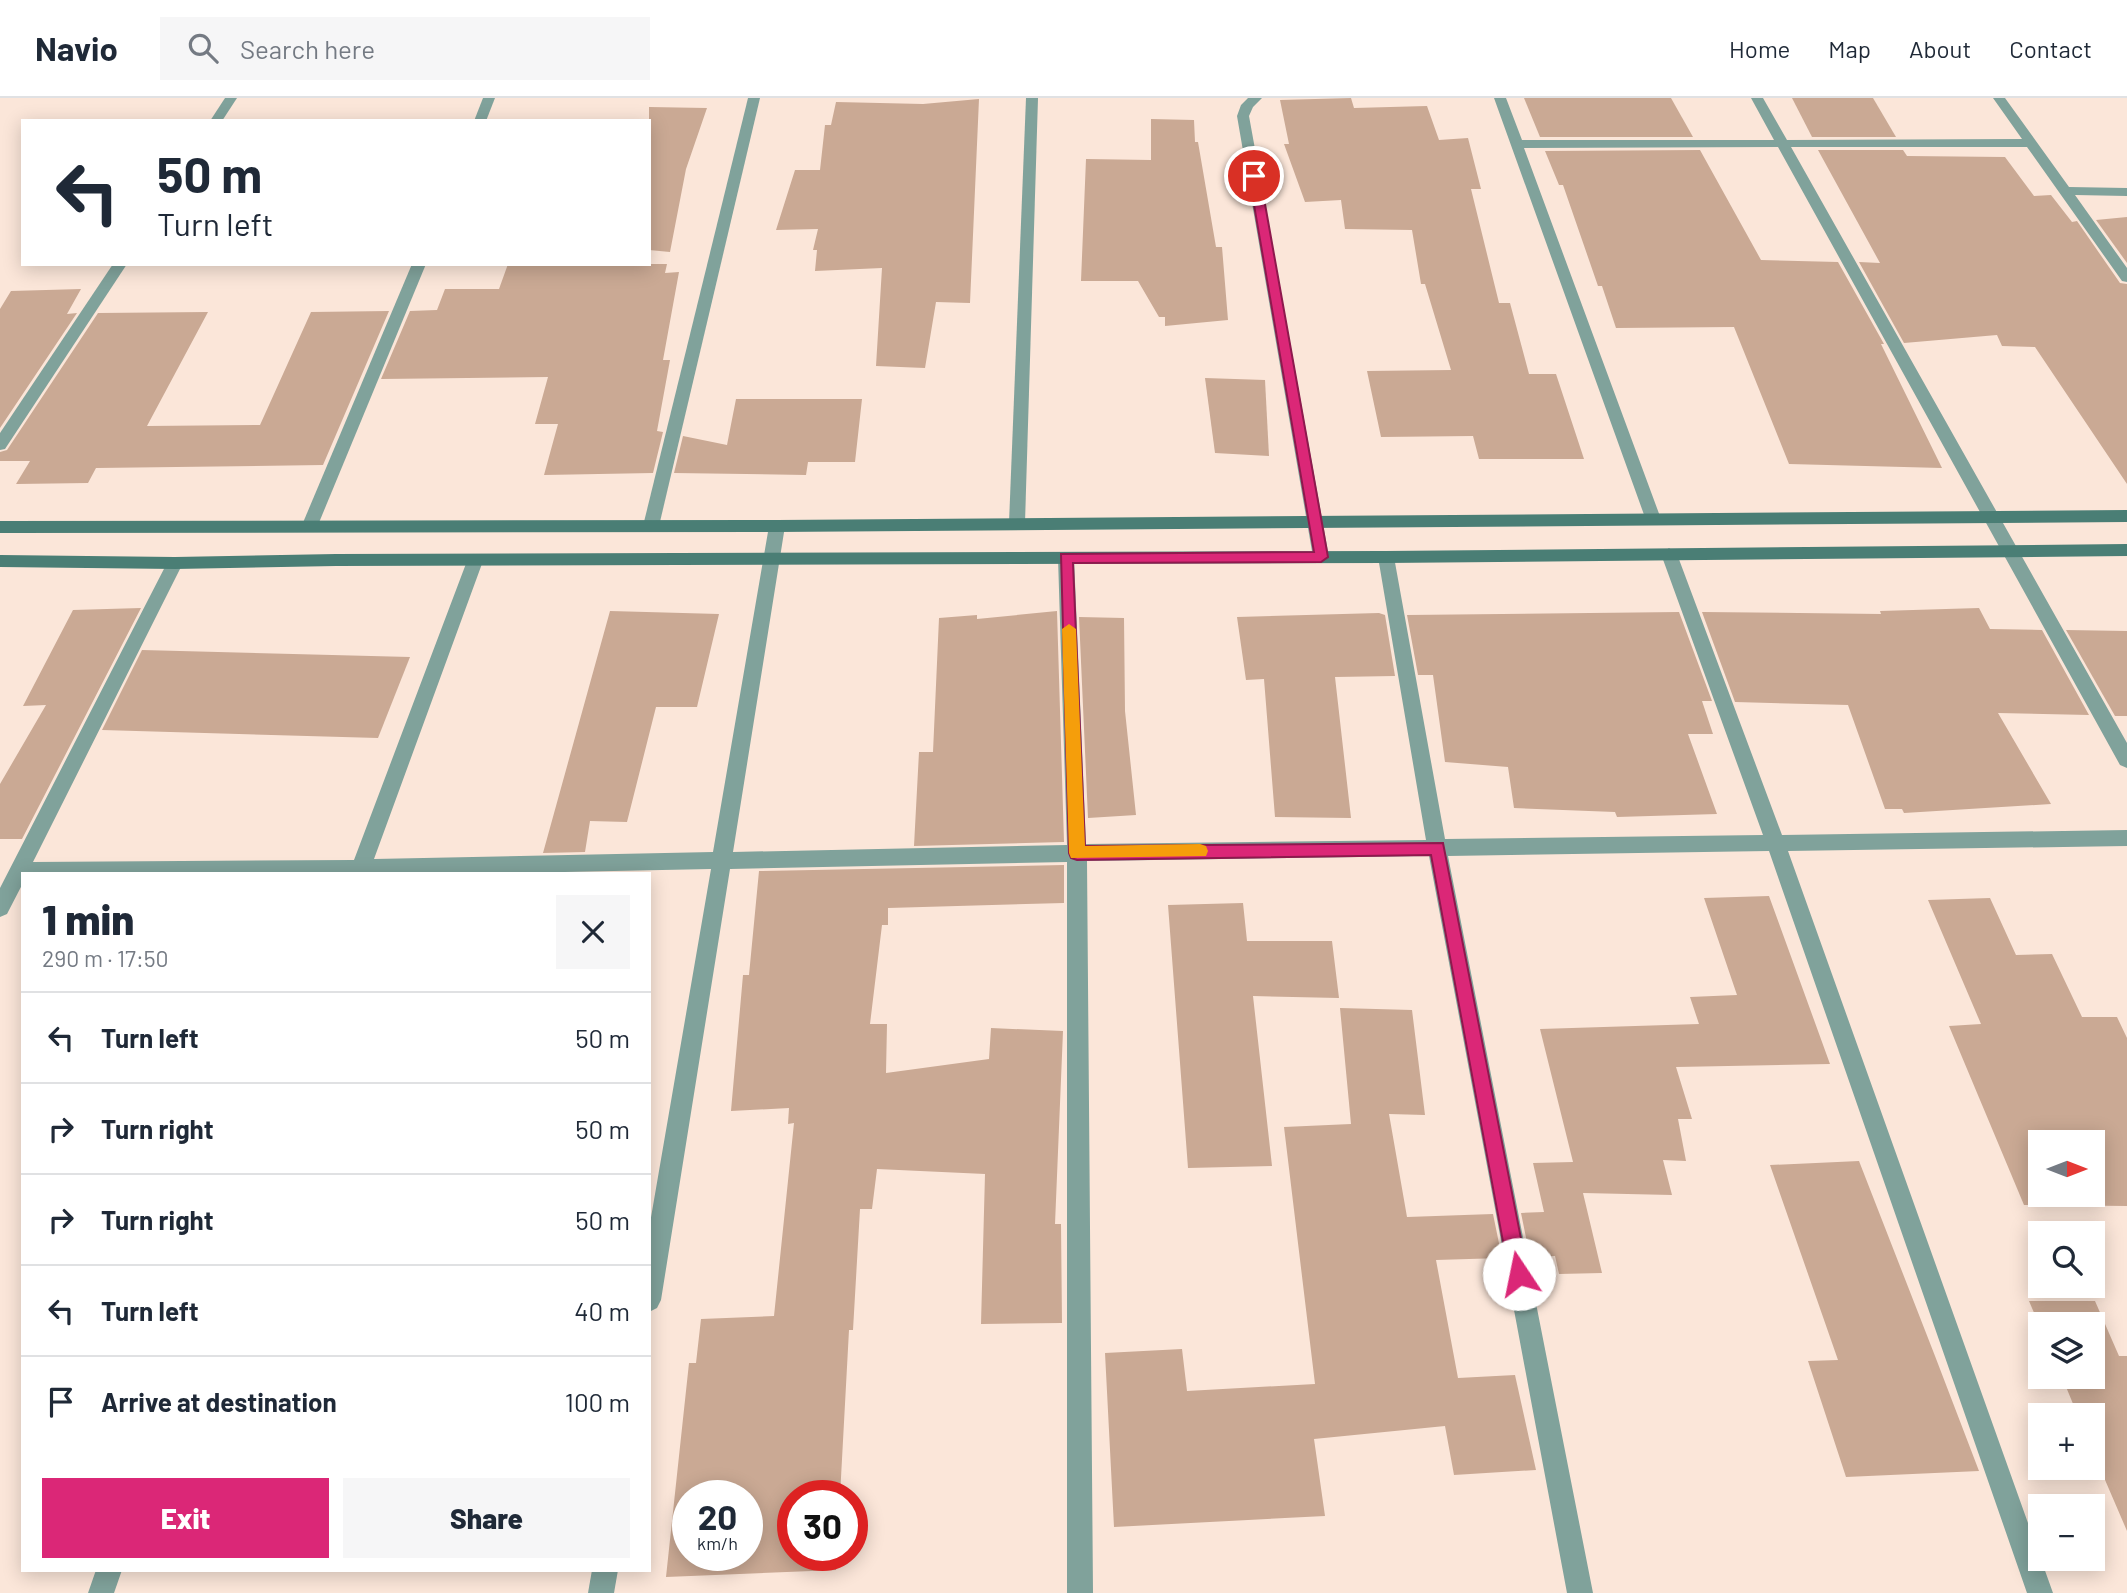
<!DOCTYPE html>
<html lang="en">
<head>
<meta charset="utf-8">
<style>
  :root { --surface:#fff; --page:#f6f6f7; --text:#1f2937; --muted:#747a83; --line:#e0e1e3; --accent:#db2777 }
  body { margin:0; font-family:Barlow,sans-serif; background:var(--page); color:var(--text); height:100vh; display:flex; flex-direction:column; font-size:26px; white-space:nowrap }
  * { box-sizing:border-box; margin:0 }
  p { font-size:23px; color:var(--muted) }
  .icon { flex:none; width:38px; height:38px; fill:none; stroke:currentColor; stroke-width:2; stroke-linecap:round; stroke-linejoin:round }
  .map { position:relative; flex:1; overflow:hidden }
  .sheet { position:absolute; left:21px; top:774px; width:630px; height:700px; display:flex; flex-direction:column; background:var(--surface); border-radius:0px; box-shadow:0 4px 18px #0003 }
  .sheet>* { flex:none }
  .guide { position:absolute; left:21px; top:21px; width:630px; height:147px; border-radius:0px; box-shadow:0 4px 18px #0003; background:#fff; color:var(--text); overflow:hidden }
  .needle { width:46px; rotate:90deg }
  .fabs { position:absolute; left:2028px; top:1032px; display:grid; gap:14px }
  .fabs a { display:grid; place-items:center; width:77px; height:77px; border-radius:0px; background:var(--surface); box-shadow:0 4px 18px #0003; font-size:35px }
  .speed { position:absolute; left:672px; top:1382px; display:flex; gap:14px; font-size:35px; font-weight:700; text-align:center }
  .speed>* { display:grid; place-content:center; width:91px; height:91px; border-radius:50%; background:var(--surface); box-shadow:0 4px 18px #0003; line-height:1 }
  .speed small { font-size:18px; font-weight:400 }
  .speed .limit { border:10px solid #d22; background:#fff; color:#111 }
  .pin { position:absolute; display:grid; place-items:center; width:60px; height:60px; color:#fff; margin:-30px; border:4px solid #fff; border-radius:50%; box-shadow:0 2px 7px #0007 }
  .me { position:absolute; width:77px; margin:-38px; rotate:349deg; stroke-linejoin:round; filter:drop-shadow(0 0 5px #0008) }
  .turn { display:flex; align-items:center; gap:24px; height:147px; padding:0 21px; font-size:32px }
  .turn .icon { width:91px; height:91px; stroke-width:2.5 }
  .turn b { display:block; font-size:49px; line-height:60px }
  .round { display:grid; place-items:center; flex:none; width:74px; height:74px; border-radius:0px; background:var(--page) }
  .overview { display:flex; align-items:center; justify-content:space-between; height:119px; padding:0 21px }
  h1 { font-size:42px; font-weight:800; line-height:52px }
  .cta { display:flex; gap:14px; margin-top:auto; padding:14px 21px }
  .cta a { flex:1; height:80px; border-radius:0px; background:var(--accent); color:#fff; font-size:28px; font-weight:800; line-height:80px; text-align:center }
  .cta a+a { background:var(--page); color:var(--text) }
  ul { padding:0; list-style:none }
  li { display:flex; align-items:center; gap:21px; height:91px; padding:0 21px; border-top:2px solid var(--line) }
  li div { flex:1 }
  li b { display:block; font-size:26px }
  li em { font-style:normal }
  header { display:flex; align-items:center; gap:42px; box-sizing:border-box; height:98px; padding:0 35px; background:var(--surface); border-bottom:2px solid var(--line) }
  header strong { font-size:33px }
  nav { display:flex; gap:38px; margin-inline-start:auto; font-size:24px }
  .search { width:490px; height:63px; background:var(--page); display:flex; align-items:center; gap:18px; box-sizing:border-box; padding:0 24px; border-radius:0px; color:var(--muted); font-size:26px }
  .map>svg:first-child { display:block }
</style>
</head>
<body>
<header>
<strong>Navio</strong>
<div class="search"><svg class="icon" aria-label="search" viewBox="0 0 24 24"><circle cx="10" cy="10" r="6"/><path d="M15 15l6 6"/></svg>Search here</div>
<nav><a>Home</a><a>Map</a><a>About</a><a>Contact</a></nav>
</header>
<div class="map">
<svg width="2127" height="1495" viewBox="0 0 2127 1495">
  <rect width="100%" height="100%" fill="#fbe6d9"/>
  <g fill="#caa994" fill-rule="evenodd">
    <polygon points="1351,0 1354,10 1427,8 1439,42 1468,40 1481,91 1471,91 1499,205 1510,205 1529,276 1556,276 1584,361 1479,361 1473,338 1381,339 1367,273 1451,272 1425,186 1421,186 1412,132 1345,131 1341,102 1305,104 1284,46 1289,46 1280,2"/>
    <polygon points="1524,0 1671,0 1693,39 1540,39"/>
    <polygon points="1792,0 1873,0 1896,39 1812,39"/>
    <polygon points="979,1 970,205 936,204 925,270 876,268 882,170 815,173 817,152 813,152 818,131 776,132 795,72 820,72 825,27 831,27 836,4 923,6"/>
    <polygon points="649,9 707,10 686,71 670,154 649,152"/>
    <polygon points="1151,21 1194,22 1195,44 1198,44 1216,149 1222,149 1228,222 1165,228 1165,219 1159,219 1138,183 1081,183 1086,61 1151,62"/>
    <polygon points="1700,52 1761,162 1838,164 1884,246 1881,246 1942,370 1789,366 1734,229 1616,230 1602,188 1598,188 1563,87 1559,87 1545,53"/>
    <polygon points="1818,52 1903,52 1907,58 2005,59 2034,98 2051,97 2072,124 2077,123 2120,185 2127,186 2127,386 2035,249 2002,248 1997,237 1904,245 1859,164 1880,165"/>
    <polygon points="2127,119 2127,165 2096,122"/>
    <polygon points="508,166 667,166 665,175 679,174 663,262 670,262 657,333 663,334 653,375 544,377 558,326 535,326 548,279 381,281 410,213 437,212 445,191 499,191"/>
    <polygon points="81,191 67,216 77,215 0,330 0,211 11,193"/>
    <polygon points="389,213 323,367 96,370 88,385 16,386 30,363 0,363 0,354 7,352 98,215 208,214 147,328 260,327 311,214"/>
    <polygon points="1205,280 1265,282 1269,358 1215,355"/>
    <polygon points="736,301 862,301 855,364 808,364 806,377 674,375 683,338 727,347"/>
    <polygon points="141,510 22,741 0,741 0,686 46,607 23,608 73,512"/>
    <polygon points="1979,510 1990,531 2042,532 2089,617 1998,615 2051,706 1904,715 1902,711 1885,711 1848,607 1735,604 1702,514 1881,516 1880,513"/>
    <polygon points="610,513 719,516 697,609 656,609 627,724 590,723 585,754 543,755"/>
    <polygon points="1057,513 1064,744 914,748 919,654 933,654 939,520 977,517 977,521"/>
    <polygon points="1679,514 1712,603 1702,603 1713,636 1688,636 1717,716 1617,719 1615,714 1514,710 1508,669 1445,664 1433,577 1418,577 1407,517"/>
    <polygon points="1379,515 1385,517 1395,578 1335,579 1351,720 1275,719 1264,581 1246,582 1237,519"/>
    <polygon points="1079,519 1124,520 1125,613 1136,717 1088,720"/>
    <polygon points="2066,532 2127,533 2127,618 2115,618"/>
    <polygon points="142,552 410,559 378,640 102,632"/>
    <path d="M 1064,767 L 1064,805 L 888,810 L 888,827 L 882,827 L 870,926 L 887,926 L 886,975 L 989,961 L 991,930 L 1063,933 L 1055,1126 L 1061,1126 L 1062,1225 L 981,1226 L 985,1076 L 877,1071 L 872,1111 L 860,1111 L 853,1232 L 849,1232 L 840,1398 L 793,1398 L 793,1458 L 837,1458 L 836,1472 L 666,1479 L 689,1265 L 696,1265 L 701,1221 L 774,1218 L 794,1025 L 788,1026 L 789,1010 L 731,1013 L 743,877 L 749,877 L 759,773 ZM 688,1398 L 747,1398 L 747,1458 L 688,1458 Z"/>
    <polygon points="1769,798 1830,966 1676,969 1692,1021 1678,1021 1686,1063 1663,1062 1672,1097 1583,1095 1602,1175 1559,1176 1555,1158 1530,1159 1521,1115 1544,1114 1533,1065 1573,1064 1540,931 1699,926 1690,899 1737,897 1704,800"/>
    <path d="M 1990,800 L 2016,857 L 2052,856 L 2082,919 L 2117,919 L 2127,940 L 2127,1108 L 2024,1107 L 1949,928 L 1981,926 L 1928,802 ZM 2040,1045 L 2093,1045 L 2093,1097 L 2040,1097 Z"/>
    <polygon points="1243,805 1247,843 1332,843 1339,900 1253,898 1272,1068 1188,1070 1168,807"/>
    <polygon points="1340,910 1412,912 1425,1017 1389,1016 1407,1119 1493,1116 1502,1160 1436,1162 1458,1280 1515,1277 1536,1372 1454,1377 1445,1328 1314,1341 1325,1418 1114,1429 1105,1255 1182,1251 1187,1293 1315,1286 1284,1029 1351,1026"/>
    <polygon points="1859,1063 1935,1258 1979,1373 1846,1379 1808,1263 1838,1262 1770,1067"/>
    <polygon points="2029,1203 2095,1203 2119,1258 2127,1258 2127,1433 2093,1354 2093,1318 2078,1318 2062,1279 2093,1279 2093,1227 2040,1227 2040,1229"/>
  </g>
  <g fill="none" stroke-linecap="round" stroke-linejoin="round">
    <g fill="#80a29b" fill-rule="evenodd">
      <polygon points="225,0 237,0 222,23 210,23"/>
      <polygon points="483,0 495,0 486,23 474,23"/>
      <polygon points="748,0 760,0 659,428 651,434 643,428"/>
      <polygon points="1026,0 1038,0 1025,425 1017,431 1009,425"/>
      <polygon points="1248,0 1262,0 1253,9 1249,18 1329,459 1321,465 1313,459 1237,18 1241,7"/>
      <polygon points="1494,0 1506,0 1522,42 1774,42 1751,0 1763,0 1787,42 2022,41 1993,0 2005,0 2069,89 2127,90 2127,98 2075,97 2127,170 2127,184 2122,183 2027,49 1791,49 2127,645 2127,670 2120,667 1778,49 1524,50 1661,421 1659,425 1647,425"/>
      <polygon points="113,166 127,166 5,351 0,352 0,335"/>
      <polygon points="412,166 426,166 318,427 310,433 304,431 302,427"/>
      <polygon points="777,422 785,428 733,754 1067,747 1058,460 1066,454 1074,460 1086,746 1426,742 1378,459 1386,453 1394,459 1445,741 1763,737 1661,456 1669,450 1677,456 1782,737 2127,732 2127,748 1788,753 2053,1495 2027,1495 1769,753 1448,758 1593,1495 1567,1495 1429,758 1087,763 1093,1495 1067,1495 1067,764 730,771 661,1202 657,1210 649,1214 649,1131 711,771 516,775 23,775 23,785 7,816 0,819 0,790 167,465 175,459 183,465 33,764 354,762 467,463 475,457 483,463 374,761 713,754 769,428"/>
      <polygon points="96,1472 122,1472 114,1495 88,1495"/>
      <polygon points="592,1472 618,1472 614,1495 588,1495"/>
    </g>
    <g fill="#4a7e75" fill-rule="evenodd">
      <polygon points="2127,412 2127,424 777,434 0,435 0,423 777,422"/>
      <polygon points="2127,446 2127,458 1386,465 336,468 175,471 0,469 0,457 175,459 336,456 1386,453"/>
    </g>
  </g>
  <polygon fill="#db2777" stroke="#8e194d" stroke-width="2" points="1254,74 1260,78 1328,459 1321,464 1073,465 1085,748 1443,745 1528,1176 1526,1183 1519,1185 1512,1183 1509,1176 1431,757 1077,762 1071,760 1069,755 1061,456 1314,454 1249,78"/>
  <polygon fill="#f59e0b" points="1069,526 1076,531 1085,748 1200,746 1206,748 1208,753 1206,758 1071,760 1069,755 1062,531"/>
</svg>
<div class="fabs">
<a><svg class="needle" viewBox="-14 -14 28 28"><path d="M0-13l5 13h-10z" fill="#e53935"/><path d="M0 13l5-13h-10z" fill="#747a83"/></svg></a>
<a><svg class="icon" aria-label="search" viewBox="0 0 24 24"><circle cx="10" cy="10" r="6"/><path d="M15 15l6 6"/></svg></a>
<a><svg class="icon" aria-label="layers" viewBox="0 0 24 24"><path d="M12 4l9 5-9 5-9-5zM3 14l9 5 9-5"/></svg></a>
<a>+</a>
<a>−</a>
</div>
<div class="speed"><div>20<small>km/h</small></div><div class="limit">30</div></div>
<div class="pin" style="left:1254px;top:78px;background:#d93025"><svg class="icon" aria-label="arrive" viewBox="0 0 24 24"><path d="M6 21V4h12l-3 4 3 4H6"/></svg></div>
<svg class="me" style="left:1519px;top:1176px" viewBox="-20 -20 40 40"><circle r="19" fill="#fff"/><path d="M0-13L10 11 0 6-10 11z" fill="#db2777"/></svg>
<div class="guide">
<div class="turn"><svg class="icon" aria-label="left" viewBox="0 0 24 24"><path d="M17 20v-9H6M10 6l-5 5 5 5"/></svg><div><b>50 m</b>Turn left</div></div>
</div>
<section class="sheet">
<div class="overview"><div><h1>1 min</h1><p>290 m · 17:50</p></div><a class="round"><svg class="icon" aria-label="close" viewBox="0 0 24 24"><path d="M6 6l12 12M18 6L6 18"/></svg></a></div>
<ul>
<li><svg class="icon" aria-label="left" viewBox="0 0 24 24"><path d="M17 20v-9H6M10 6l-5 5 5 5"/></svg><div><b>Turn left</b></div><em>50 m</em></li>
<li><svg class="icon" aria-label="right" viewBox="0 0 24 24"><path d="M7 20v-9h11M14 6l5 5-5 5"/></svg><div><b>Turn right</b></div><em>50 m</em></li>
<li><svg class="icon" aria-label="right" viewBox="0 0 24 24"><path d="M7 20v-9h11M14 6l5 5-5 5"/></svg><div><b>Turn right</b></div><em>50 m</em></li>
<li><svg class="icon" aria-label="left" viewBox="0 0 24 24"><path d="M17 20v-9H6M10 6l-5 5 5 5"/></svg><div><b>Turn left</b></div><em>40 m</em></li>
<li><svg class="icon" aria-label="arrive" viewBox="0 0 24 24"><path d="M6 21V4h12l-3 4 3 4H6"/></svg><div><b>Arrive at destination</b></div><em>100 m</em></li>
</ul>
<div class="cta"><a>Exit</a><a>Share</a></div>
</section>
</div>
</body>
</html>
